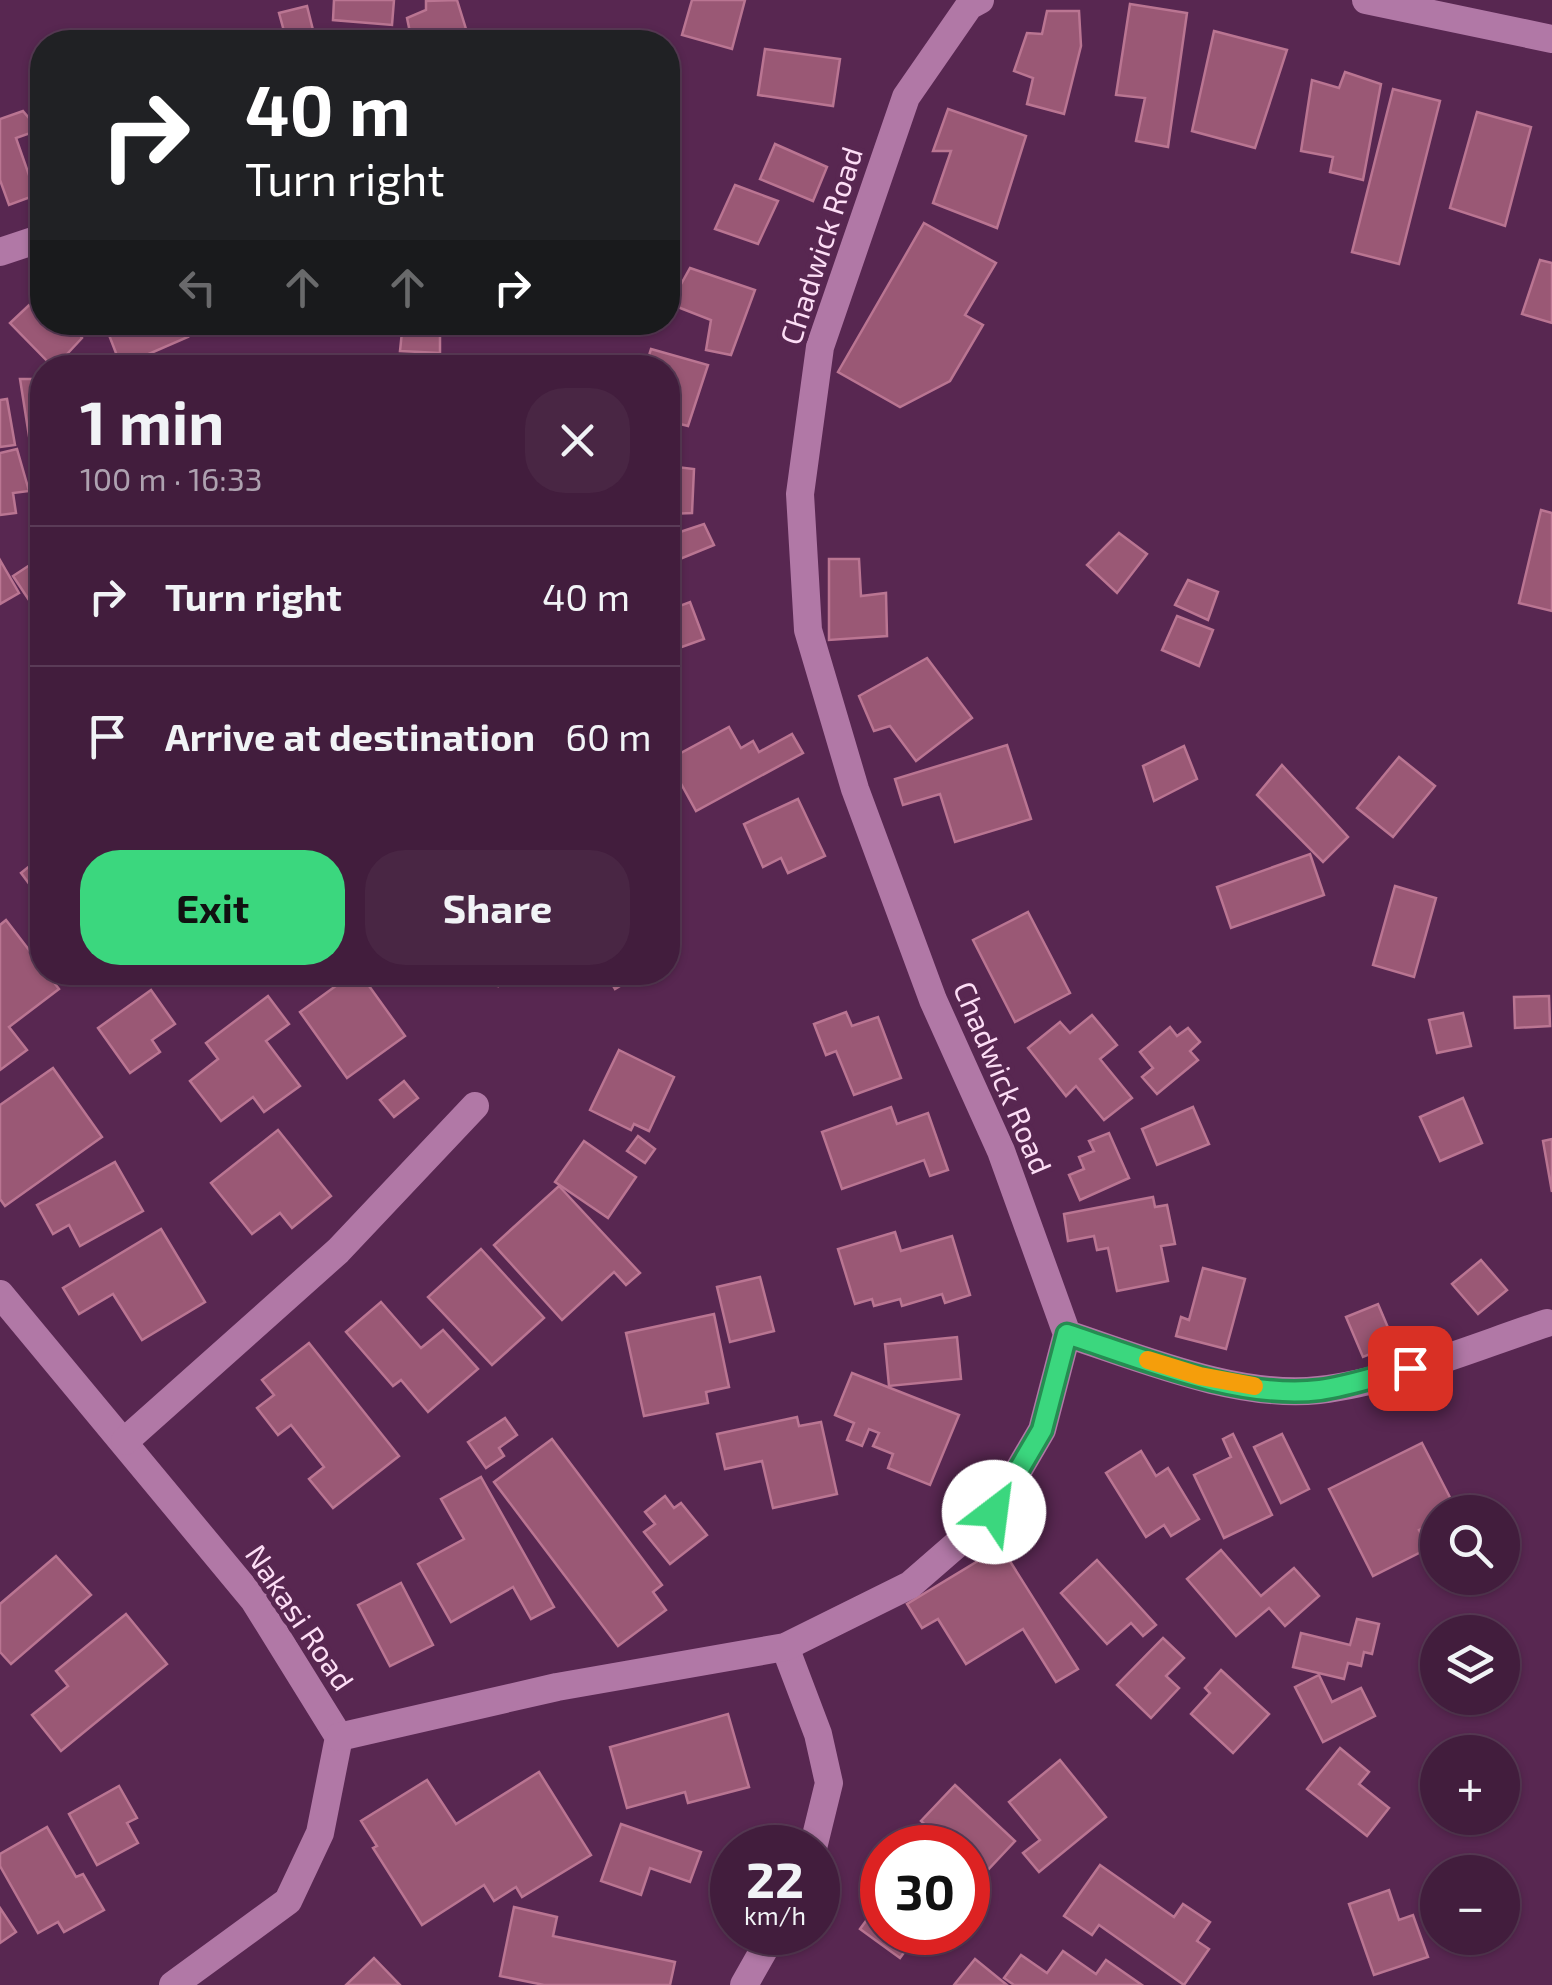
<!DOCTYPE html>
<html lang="en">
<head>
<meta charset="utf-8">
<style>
  :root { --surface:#421d3d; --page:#492644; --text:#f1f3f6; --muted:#aea2b0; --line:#5a3b57; --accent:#3bd77e }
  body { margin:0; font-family:"Exo 2",sans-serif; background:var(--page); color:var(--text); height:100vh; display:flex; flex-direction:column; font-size:38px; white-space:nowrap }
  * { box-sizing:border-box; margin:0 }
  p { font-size:32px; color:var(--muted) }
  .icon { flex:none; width:55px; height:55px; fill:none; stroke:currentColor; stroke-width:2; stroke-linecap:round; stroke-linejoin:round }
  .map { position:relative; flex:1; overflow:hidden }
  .panel { position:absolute; left:30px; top:355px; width:650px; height:630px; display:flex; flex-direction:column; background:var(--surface); border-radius:40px; box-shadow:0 2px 8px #0004,0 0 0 2px var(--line) }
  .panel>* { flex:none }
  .top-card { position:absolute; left:30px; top:30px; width:650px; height:305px; border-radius:40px; box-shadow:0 2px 8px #0004,0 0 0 2px var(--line); background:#202124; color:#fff; overflow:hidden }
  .fabs { position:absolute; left:1420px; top:1495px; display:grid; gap:20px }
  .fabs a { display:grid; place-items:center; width:100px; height:100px; border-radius:50%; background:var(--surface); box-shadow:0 2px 8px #0004,0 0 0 2px var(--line); font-size:50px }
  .speed { position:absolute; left:710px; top:1825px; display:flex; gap:20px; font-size:50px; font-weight:700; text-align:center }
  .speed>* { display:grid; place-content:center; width:130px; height:130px; border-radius:50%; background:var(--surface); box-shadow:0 2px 8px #0004,0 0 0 2px var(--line); line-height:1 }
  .speed small { font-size:25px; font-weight:400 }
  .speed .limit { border:15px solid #d22; background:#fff; color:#111 }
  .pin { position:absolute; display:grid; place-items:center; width:85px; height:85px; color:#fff; margin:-42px; border-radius:20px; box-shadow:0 5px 15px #0006 }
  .me { position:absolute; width:110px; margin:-55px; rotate:30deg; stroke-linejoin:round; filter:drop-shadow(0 0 8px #0008) }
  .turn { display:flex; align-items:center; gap:35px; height:210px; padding:0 50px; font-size:45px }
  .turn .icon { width:130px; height:130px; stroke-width:2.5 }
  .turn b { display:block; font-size:70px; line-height:85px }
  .lanes { display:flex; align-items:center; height:95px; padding:0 50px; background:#0003; justify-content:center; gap:50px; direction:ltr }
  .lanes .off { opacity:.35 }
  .round { display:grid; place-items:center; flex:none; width:105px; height:105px; border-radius:40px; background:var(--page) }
  .head { display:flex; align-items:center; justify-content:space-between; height:170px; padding:0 50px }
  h1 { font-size:60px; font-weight:700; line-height:75px }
  .action { display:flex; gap:20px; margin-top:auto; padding:20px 50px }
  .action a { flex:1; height:115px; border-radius:40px; background:var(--accent); color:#111; font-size:40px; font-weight:700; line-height:115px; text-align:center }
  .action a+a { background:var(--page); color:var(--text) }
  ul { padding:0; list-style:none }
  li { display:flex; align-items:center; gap:30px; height:140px; padding:0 50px; border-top:2px solid var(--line) }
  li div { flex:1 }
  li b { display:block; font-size:38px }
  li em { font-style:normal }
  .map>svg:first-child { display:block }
</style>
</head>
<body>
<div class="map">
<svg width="1552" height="1985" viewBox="0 0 1552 1985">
  <rect width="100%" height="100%" fill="#582751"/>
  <g fill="#9a5875" stroke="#ba7592" stroke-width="2.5">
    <polygon points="334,0 394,0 392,25 333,20"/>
    <polygon points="457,0 470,42 412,42 407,18 426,10 426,1"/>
    <polygon points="692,0 745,0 732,49 682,35"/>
    <polygon points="1130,4 1187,13 1168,147 1136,141 1145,98 1116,95"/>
    <polygon points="307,6 315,38 287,42 279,13"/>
    <polygon points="1047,11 1079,11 1081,46 1064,114 1027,104 1033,78 1014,71 1027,33 1042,34"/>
    <polygon points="1214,31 1287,50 1255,148 1192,131"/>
    <polygon points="765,49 840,59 833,106 758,95"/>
    <polygon points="1345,72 1381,84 1363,180 1330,172 1333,157 1301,151 1312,80 1339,88"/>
    <polygon points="1393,89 1440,101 1399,264 1352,252"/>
    <polygon points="948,109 1026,136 997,228 933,203 951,151 933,151"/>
    <polygon points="23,111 39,130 16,138 36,195 9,205 0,180 0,119"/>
    <polygon points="1477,112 1531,127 1505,226 1450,208"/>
    <polygon points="775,144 827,167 813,201 760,179"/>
    <polygon points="735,185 778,201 758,244 715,229"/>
    <polygon points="924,223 996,263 965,315 983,325 950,381 900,407 838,372"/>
    <polygon points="1540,260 1552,263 1552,323 1522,314"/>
    <polygon points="690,268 755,290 731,355 706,350 711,320 670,304"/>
    <polygon points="42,293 42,322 70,322 82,338 54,368 10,323"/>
    <polygon points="104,322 180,322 188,337 121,366"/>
    <polygon points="403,322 440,322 440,353 400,351"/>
    <polygon points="651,349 708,365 688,426 668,421 668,368 645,368"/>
    <polygon points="20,379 42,379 42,434 29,436"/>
    <polygon points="7,399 15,445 0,447 0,400"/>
    <polygon points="17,449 29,491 13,493 16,513 0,515 0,453"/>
    <polygon points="668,466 694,469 692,513 668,514"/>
    <polygon points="1541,510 1552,513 1552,611 1519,603"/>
    <polygon points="704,524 714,545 668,564 668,536"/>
    <polygon points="1119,533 1147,554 1117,593 1087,565"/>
    <polygon points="42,557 42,605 35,609 13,576"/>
    <polygon points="829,559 859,559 861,596 886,593 887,636 829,640"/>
    <polygon points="0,560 19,593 0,604"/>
    <polygon points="1188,580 1218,592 1208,620 1175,605"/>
    <polygon points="690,602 704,639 668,652 668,605 669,610"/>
    <polygon points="1177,616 1213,630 1199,666 1162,650"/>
    <polygon points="927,658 972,718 916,761 890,726 874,731 859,696"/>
    <polygon points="729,727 741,748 753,741 759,752 792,734 803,753 696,811 668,760"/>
    <polygon points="1007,745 1031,819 955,842 940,794 903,805 895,779"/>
    <polygon points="1184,746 1197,779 1154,801 1143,766"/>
    <polygon points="1399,757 1435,786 1393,837 1357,808"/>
    <polygon points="1282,765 1348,837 1323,862 1257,795"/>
    <polygon points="798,799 825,856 788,873 781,858 763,867 744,824"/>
    <polygon points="1310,854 1324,895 1231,928 1217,887"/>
    <polygon points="42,856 42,901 21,873"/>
    <polygon points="1395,886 1436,898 1414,977 1373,965"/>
    <polygon points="1028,912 1070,993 1015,1022 973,940"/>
    <polygon points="6,920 59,989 9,1027 27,1050 0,1070 0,925"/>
    <polygon points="355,972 359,972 405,1036 347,1078 300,1012"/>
    <polygon points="464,972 501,972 498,986 462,979"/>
    <polygon points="605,972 643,972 615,989"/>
    <polygon points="151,990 175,1024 152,1040 160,1052 130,1073 98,1028"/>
    <polygon points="268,996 289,1024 266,1041 300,1086 264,1112 253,1097 221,1121 190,1081 218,1059 206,1043"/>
    <polygon points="1549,996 1550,1026 1515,1028 1514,997"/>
    <polygon points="846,1012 852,1026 878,1017 901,1078 854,1095 836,1051 826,1055 814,1024"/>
    <polygon points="1463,1013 1471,1046 1437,1053 1429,1020"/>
    <polygon points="1092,1015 1117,1045 1100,1059 1132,1098 1104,1120 1076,1086 1066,1096 1028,1048 1060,1022 1070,1033"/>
    <polygon points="1170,1027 1177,1036 1188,1028 1200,1042 1190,1051 1198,1060 1157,1094 1142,1077 1153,1068 1140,1052"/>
    <polygon points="619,1050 674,1077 649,1131 634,1124 631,1130 590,1110"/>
    <polygon points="53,1068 102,1137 5,1206 0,1199 0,1105"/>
    <polygon points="404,1081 418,1098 394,1117 380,1100"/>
    <polygon points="1463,1098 1482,1143 1440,1161 1420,1117"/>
    <polygon points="891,1107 897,1124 928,1113 948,1170 930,1176 924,1160 842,1189 822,1132"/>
    <polygon points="1193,1107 1209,1144 1157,1165 1142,1129"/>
    <polygon points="278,1130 331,1196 292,1228 280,1213 252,1234 211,1183"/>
    <polygon points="1109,1133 1129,1178 1080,1200 1069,1175 1084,1169 1079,1157 1094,1151 1089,1141"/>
    <polygon points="638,1136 655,1149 645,1163 627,1151"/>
    <polygon points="1552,1139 1552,1192 1543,1141"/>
    <polygon points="584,1141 636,1177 608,1218 555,1182"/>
    <polygon points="115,1162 143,1211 80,1246 69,1225 53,1234 37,1205"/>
    <polygon points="559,1186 640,1273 626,1285 614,1272 562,1320 494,1245"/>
    <polygon points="1153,1197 1155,1207 1167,1205 1175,1244 1161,1246 1168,1281 1117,1291 1108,1248 1097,1250 1094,1236 1068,1241 1064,1214"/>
    <polygon points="161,1229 205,1302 142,1340 113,1294 79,1314 63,1288"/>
    <polygon points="895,1232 901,1251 952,1236 970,1295 945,1303 942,1294 902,1306 900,1299 874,1306 872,1299 855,1304 838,1249"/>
    <polygon points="481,1249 544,1318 492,1365 428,1297"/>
    <polygon points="1481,1260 1507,1290 1478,1314 1452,1284"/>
    <polygon points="1203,1268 1245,1279 1226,1349 1176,1336 1181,1317 1189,1320"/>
    <polygon points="760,1277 774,1331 730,1342 717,1287"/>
    <polygon points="381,1302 421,1348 443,1330 478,1369 428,1412 401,1380 393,1386 346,1332"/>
    <polygon points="1378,1304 1395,1344 1363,1357 1346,1317"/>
    <polygon points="714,1314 729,1387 706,1392 708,1403 644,1416 626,1333"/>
    <polygon points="957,1337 961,1379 889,1386 885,1344"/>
    <polygon points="309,1343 399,1456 333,1508 309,1479 324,1467 291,1425 278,1435 257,1408 274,1395 262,1380"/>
    <polygon points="852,1373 959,1415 930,1485 888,1468 893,1454 873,1446 879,1433 869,1429 862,1446 847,1440 854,1423 835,1415"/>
    <polygon points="797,1417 799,1426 821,1422 837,1494 773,1508 762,1461 725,1469 717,1434"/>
    <polygon points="505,1418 517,1435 499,1448 504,1456 486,1468 468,1442"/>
    <polygon points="1233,1434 1272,1515 1224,1538 1194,1475 1231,1457 1223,1439"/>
    <polygon points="1282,1434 1309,1489 1281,1503 1254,1447"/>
    <polygon points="552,1439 662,1585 653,1592 666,1610 618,1646 494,1482"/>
    <polygon points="1422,1443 1457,1511 1438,1512 1438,1521 1419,1530 1429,1548 1373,1576 1329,1489"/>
    <polygon points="1141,1451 1156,1476 1168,1468 1199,1519 1171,1536 1164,1525 1146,1537 1106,1473"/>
    <polygon points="481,1477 554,1607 531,1619 513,1587 451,1622 418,1564 464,1539 441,1499"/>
    <polygon points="665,1496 674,1508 681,1503 707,1535 670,1564 644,1532 655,1524 645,1512"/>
    <polygon points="1001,1547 1078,1669 1056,1682 1023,1629 966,1664 938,1619 922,1628 907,1604"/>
    <polygon points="1221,1550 1261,1596 1294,1568 1319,1596 1285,1626 1269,1608 1236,1636 1187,1579"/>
    <polygon points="56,1556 91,1595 11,1664 0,1652 0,1604"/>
    <polygon points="1097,1560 1156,1625 1143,1636 1131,1623 1107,1644 1061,1593"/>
    <polygon points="401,1583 433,1645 390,1666 358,1605"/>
    <polygon points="126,1614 167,1664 61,1751 32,1715 68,1686 56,1671"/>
    <polygon points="1357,1619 1379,1624 1372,1654 1364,1652 1361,1666 1348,1663 1344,1679 1293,1667 1301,1633 1350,1645"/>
    <polygon points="1163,1638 1184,1658 1166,1676 1179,1688 1151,1718 1117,1685"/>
    <polygon points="1221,1670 1269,1714 1233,1753 1191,1714 1210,1693 1205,1688"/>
    <polygon points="1319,1675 1332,1702 1361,1688 1375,1716 1323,1742 1295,1687"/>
    <polygon points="728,1714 749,1787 688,1803 685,1792 627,1808 610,1747"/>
    <polygon points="1340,1748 1369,1772 1359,1784 1389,1808 1367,1836 1307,1789"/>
    <polygon points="1060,1760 1106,1817 1039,1872 1023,1853 1040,1840 1009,1802"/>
    <polygon points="539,1772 591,1855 522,1897 516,1887 494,1901 484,1885 422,1925 373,1848 377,1846 361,1821 427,1780 456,1824"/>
    <polygon points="955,1785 1015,1841 970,1889 968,1848 923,1844 934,1833 921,1821"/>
    <polygon points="119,1786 137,1818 127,1823 138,1843 97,1865 69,1814"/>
    <polygon points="621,1824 701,1852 690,1882 650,1868 641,1895 601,1881"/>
    <polygon points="47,1827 76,1877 83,1874 104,1910 64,1932 58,1922 38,1933 0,1866 0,1854"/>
    <polygon points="1100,1865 1174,1917 1183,1904 1210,1922 1197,1941 1209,1949 1184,1985 1099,1925 1092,1935 1064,1916"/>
    <polygon points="1389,1890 1399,1920 1413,1915 1428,1957 1374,1975 1349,1904"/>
    <polygon points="882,1899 882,1932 919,1932 900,1958 860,1929"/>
    <polygon points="514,1907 557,1917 553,1936 675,1962 670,1985 544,1985 500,1976"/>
    <polygon points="0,1908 16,1932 0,1943"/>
    <polygon points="1063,1951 1096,1974 1106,1960 1142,1985 1014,1985 1004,1978 1021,1955 1047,1973"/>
    <polygon points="374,1958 400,1985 346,1985"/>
    <polygon points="975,1959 1007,1985 954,1985"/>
  </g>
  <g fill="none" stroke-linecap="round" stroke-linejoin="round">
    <g stroke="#b178a6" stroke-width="28">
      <polyline points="1366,0 1552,39"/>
      <polyline points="0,252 42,238"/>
      <polyline points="0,1294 254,1600 339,1737 320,1833 288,1901 173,1985"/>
      <path d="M 1067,1334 C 1143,1359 1239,1399 1319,1390 C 1392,1382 1477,1346 1547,1323"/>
      <polyline points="125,1441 338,1251 475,1106"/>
      <polyline points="785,1647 818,1734 829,1783 813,1848"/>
      <polyline points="339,1737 557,1687 785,1647 910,1585 994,1512 1042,1430 1067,1334 1001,1151 933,1000 855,789 808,630 800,494 820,347 906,97 969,6 980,0"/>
      <polyline points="744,1985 774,1932"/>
    </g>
  </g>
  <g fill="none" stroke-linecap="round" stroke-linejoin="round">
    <defs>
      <path id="route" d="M 994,1512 L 1042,1430 L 1067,1334 C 1143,1359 1240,1400 1320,1390 C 1350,1386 1380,1375 1410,1368"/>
    </defs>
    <use href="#route" stroke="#268c52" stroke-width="25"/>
    <use href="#route" stroke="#3bd77e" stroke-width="18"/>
    <polyline stroke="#f59e0b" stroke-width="18" points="1148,1360 1200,1376 1254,1386"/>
  </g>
  <g text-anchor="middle" stroke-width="10" stroke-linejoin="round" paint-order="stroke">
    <g font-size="30" fill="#fcddf5" stroke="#582751">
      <text transform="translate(822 246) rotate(-72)" y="10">Chadwick Road</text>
      <text transform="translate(1002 1078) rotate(67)" y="10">Chadwick Road</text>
      <text transform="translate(299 1618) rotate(56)" y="10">Nakasi Road</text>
    </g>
  </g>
</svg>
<div class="fabs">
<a><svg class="icon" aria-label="search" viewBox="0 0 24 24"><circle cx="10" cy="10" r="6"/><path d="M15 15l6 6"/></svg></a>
<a><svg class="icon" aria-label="layers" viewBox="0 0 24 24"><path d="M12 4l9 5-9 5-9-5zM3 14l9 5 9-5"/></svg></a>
<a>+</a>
<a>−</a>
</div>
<div class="speed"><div>22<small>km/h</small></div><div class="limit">30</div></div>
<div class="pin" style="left:1410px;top:1368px;background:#d93025"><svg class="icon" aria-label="arrive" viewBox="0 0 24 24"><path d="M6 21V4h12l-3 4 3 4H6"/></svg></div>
<svg class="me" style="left:994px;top:1512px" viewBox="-20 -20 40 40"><circle r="19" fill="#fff"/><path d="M0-13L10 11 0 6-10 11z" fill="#3bd77e"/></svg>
<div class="top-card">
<div class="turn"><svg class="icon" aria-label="right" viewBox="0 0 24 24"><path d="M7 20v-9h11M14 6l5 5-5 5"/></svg><div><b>40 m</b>Turn right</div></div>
<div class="lanes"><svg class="icon off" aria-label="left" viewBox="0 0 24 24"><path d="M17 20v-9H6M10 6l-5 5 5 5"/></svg><svg class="icon off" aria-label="ahead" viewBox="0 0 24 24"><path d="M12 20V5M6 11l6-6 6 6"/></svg><svg class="icon off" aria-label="ahead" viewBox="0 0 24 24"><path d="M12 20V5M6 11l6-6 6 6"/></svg><svg class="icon" aria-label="right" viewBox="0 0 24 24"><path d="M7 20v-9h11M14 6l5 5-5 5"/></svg></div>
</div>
<section class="panel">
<div class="head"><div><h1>1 min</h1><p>100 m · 16:33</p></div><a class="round"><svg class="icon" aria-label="close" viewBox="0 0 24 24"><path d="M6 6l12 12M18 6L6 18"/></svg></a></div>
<ul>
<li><svg class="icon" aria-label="right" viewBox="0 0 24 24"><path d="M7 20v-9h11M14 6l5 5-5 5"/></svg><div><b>Turn right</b></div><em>40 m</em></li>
<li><svg class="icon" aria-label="arrive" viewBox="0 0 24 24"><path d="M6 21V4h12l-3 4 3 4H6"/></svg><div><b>Arrive at destination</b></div><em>60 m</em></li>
</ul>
<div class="action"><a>Exit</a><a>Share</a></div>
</section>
</div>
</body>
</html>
